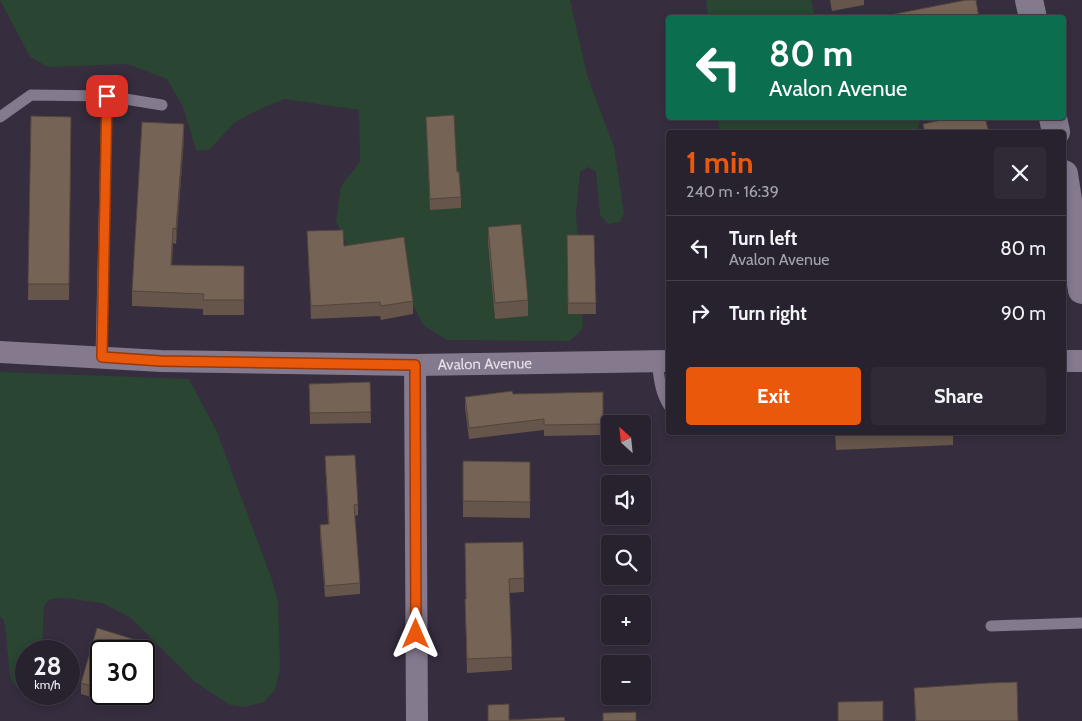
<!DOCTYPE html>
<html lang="en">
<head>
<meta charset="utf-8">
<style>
  :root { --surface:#28222e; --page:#302a36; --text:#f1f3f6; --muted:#a5a4aa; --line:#443f4a; --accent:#ea580c }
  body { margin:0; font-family:Cabin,sans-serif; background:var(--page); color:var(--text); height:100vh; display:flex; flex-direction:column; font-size:19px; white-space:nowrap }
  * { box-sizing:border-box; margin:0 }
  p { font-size:16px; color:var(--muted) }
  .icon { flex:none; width:28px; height:28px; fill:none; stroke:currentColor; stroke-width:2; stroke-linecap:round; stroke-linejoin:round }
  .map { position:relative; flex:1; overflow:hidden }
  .panel { position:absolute; left:666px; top:130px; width:400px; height:305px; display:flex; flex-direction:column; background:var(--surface); border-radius:5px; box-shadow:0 2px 8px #0003,0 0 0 1px var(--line) }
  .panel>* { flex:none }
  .top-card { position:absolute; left:666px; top:15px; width:400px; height:105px; border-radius:5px; box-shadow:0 2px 8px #0003,0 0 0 1px var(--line); background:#0b6e4f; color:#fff; overflow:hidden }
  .needle { width:32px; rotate:333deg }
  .buttons { position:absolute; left:601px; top:415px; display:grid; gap:10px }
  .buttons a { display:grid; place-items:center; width:50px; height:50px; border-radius:5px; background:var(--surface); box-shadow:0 2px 8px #0003,0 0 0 1px var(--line); font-size:25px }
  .speed { position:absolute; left:15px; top:640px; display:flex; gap:10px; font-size:25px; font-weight:700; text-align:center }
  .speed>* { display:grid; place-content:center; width:65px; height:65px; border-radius:50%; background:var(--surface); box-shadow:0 2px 8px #0003,0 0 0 1px var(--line); line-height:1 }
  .speed small { font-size:12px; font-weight:400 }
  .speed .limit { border:2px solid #111; border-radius:8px; background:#fff; color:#111 }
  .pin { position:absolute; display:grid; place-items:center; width:42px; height:42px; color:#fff; margin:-21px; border-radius:10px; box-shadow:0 2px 8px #0006 }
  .me { position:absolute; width:55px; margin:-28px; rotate:0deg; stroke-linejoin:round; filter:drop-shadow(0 0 4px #0008) }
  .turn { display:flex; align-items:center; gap:18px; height:105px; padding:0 20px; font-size:22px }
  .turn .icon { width:65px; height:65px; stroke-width:2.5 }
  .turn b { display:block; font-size:35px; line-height:42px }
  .round { display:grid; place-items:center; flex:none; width:52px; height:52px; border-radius:5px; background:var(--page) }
  .overview { display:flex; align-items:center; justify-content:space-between; height:85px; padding:0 20px }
  h1 { font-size:30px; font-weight:800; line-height:38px; color:var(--accent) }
  .button { display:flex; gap:10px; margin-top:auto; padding:10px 20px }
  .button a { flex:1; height:58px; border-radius:5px; background:var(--accent); color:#fff; font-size:20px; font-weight:800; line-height:58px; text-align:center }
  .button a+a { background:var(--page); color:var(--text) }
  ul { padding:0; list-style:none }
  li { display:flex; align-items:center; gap:15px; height:65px; padding:0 20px; border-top:1px solid var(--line) }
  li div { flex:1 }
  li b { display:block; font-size:19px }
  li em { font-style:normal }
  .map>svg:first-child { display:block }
</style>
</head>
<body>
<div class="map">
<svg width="1082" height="721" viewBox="0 0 1082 721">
  <rect width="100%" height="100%" fill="#362d3e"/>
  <g fill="#2a4532">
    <polygon points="0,0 570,0 587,75 614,147 624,213 620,222 608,224 600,215 596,172 588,167 580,172 576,213 583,326 579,333 569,341 447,340 423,325 398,274 350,252 336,221 341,186 360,162 359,110 284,99 258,110 234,123 209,150 196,150 183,107 167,79 127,64 48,67 30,57"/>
    <polygon points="706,0 811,0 815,17 708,17"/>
    <polygon points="718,118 921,118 917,132 719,132"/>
    <polygon points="0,372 189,379 217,432 272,580 278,601 280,668 275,690 264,702 244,707 230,705 195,682 131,618 102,603 64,598 50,599 44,606 42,651 26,651 26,691 16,687 10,677 5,625 3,619 0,617"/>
  </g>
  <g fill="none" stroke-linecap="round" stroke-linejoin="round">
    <g stroke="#84798d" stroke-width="11">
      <polyline points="0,117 31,95 107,96 162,105"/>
      <polyline points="101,357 107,96"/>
      <path d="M 657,361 C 659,377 660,392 669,406"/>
      <polyline points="991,626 1082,623"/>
    </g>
    <g stroke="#84798d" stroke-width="22">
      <path id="s1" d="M 0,352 L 161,361 L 415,365 L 669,361"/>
      <polyline points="1064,361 1082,361"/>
      <polyline points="415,365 417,721"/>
    </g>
    <g stroke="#84798d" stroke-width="28">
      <polyline points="1029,0 1033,18"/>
      <polyline points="1053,118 1056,132"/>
      <polyline points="1064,174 1082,290"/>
    </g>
  </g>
  <g fill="#65554a">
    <polygon points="830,0 864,0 864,5 832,11"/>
    <polygon points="31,116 71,117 69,300 28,300"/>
    <polygon points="426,117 457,172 461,197 461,208 430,210"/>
    <polygon points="184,139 176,244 173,243 172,265 244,266 244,315 203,315 203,309 132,306 132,291"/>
    <polygon points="488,227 528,300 528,316 495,319 488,243"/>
    <polygon points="307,231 344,246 413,301 413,314 381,320 380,316 311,319"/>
    <polygon points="567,235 594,235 596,314 568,314"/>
    <polygon points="370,382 371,423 310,424 309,384"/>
    <polygon points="603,392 603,435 544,436 544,430 469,439 465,408 465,397 513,394"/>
    <polygon points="835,432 953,432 953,445 836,450"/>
    <polygon points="325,456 358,504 358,515 355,516 360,583 360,594 325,597 320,536 320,525 328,524"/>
    <polygon points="463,461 530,462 530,518 463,517"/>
    <polygon points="523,542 524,592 509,593 512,670 467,673 465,599 466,599"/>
    <polygon points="97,628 136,640 136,651 101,651 101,694 123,694 120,706 81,694 81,683"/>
    <polygon points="914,688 1018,721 915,721"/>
  </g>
  <g fill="#52453c">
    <polygon points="184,124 184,139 176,244 176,229"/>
    <polygon points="173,228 173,243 171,280 171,265"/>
    <polygon points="136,640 136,651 133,651"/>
    <polygon points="120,694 123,694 120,706"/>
  </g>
  <g fill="#756356" stroke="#52453c">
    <polygon points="966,0 976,0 979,18 874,18"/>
    <polygon points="454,115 457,172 459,172 461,197 430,199 426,117"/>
    <polygon points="31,116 71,117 69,284 28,284"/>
    <polygon points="950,118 985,118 989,132 925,132 923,124"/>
    <polygon points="142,122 184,124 176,229 173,228 171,265 244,266 244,300 203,300 204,294 132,291"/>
    <polygon points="521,224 528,300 495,303 488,227"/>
    <polygon points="343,230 344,246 404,237 413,301 381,306 380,302 311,306 307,231"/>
    <polygon points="567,235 594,235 596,303 568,303"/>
    <polygon points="370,382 371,412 310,413 309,384"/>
    <polygon points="512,391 513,394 603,392 603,424 544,425 544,419 469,428 465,397"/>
    <polygon points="836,432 877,432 836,434"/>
    <polygon points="355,455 358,504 354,505 360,583 325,586 320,525 329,524 325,456"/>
    <polygon points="463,461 530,462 530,502 463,501"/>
    <polygon points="523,542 524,578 509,579 512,657 467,659 465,599 466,599 465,543"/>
    <polygon points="97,628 136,640 133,651 101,651 101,689 81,683"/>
    <polygon points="1017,682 1018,721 916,721 914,688 989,683"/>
    <polygon points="883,701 883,721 838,721 838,702"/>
    <polygon points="509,704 509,720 564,717 565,721 488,721 488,705"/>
    <polygon points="636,712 636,721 603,721 603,713"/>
  </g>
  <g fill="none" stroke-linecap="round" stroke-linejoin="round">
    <defs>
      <polyline id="route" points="107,96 102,357 161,361 415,365 416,634"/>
    </defs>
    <use href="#route" stroke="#983908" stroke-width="12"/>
    <use href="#route" stroke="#ea580c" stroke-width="9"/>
  </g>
  <g text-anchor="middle" stroke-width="4" stroke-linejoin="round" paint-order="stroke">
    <g font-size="15" fill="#e6e1eb" stroke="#362d3e">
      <text dy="5" stroke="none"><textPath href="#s1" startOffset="485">Avalon Avenue</textPath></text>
    </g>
  </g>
</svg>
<div class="buttons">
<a><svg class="needle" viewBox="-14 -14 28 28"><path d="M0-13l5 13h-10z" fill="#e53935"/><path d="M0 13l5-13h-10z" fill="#a5a4aa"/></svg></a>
<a><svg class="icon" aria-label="sound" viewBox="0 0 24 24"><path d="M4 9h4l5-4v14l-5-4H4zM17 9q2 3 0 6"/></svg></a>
<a><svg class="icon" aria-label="search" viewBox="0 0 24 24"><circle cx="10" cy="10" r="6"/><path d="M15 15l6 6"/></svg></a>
<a>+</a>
<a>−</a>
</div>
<div class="speed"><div>28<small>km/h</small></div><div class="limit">30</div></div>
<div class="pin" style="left:107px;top:96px;background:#d93025"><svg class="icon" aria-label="arrive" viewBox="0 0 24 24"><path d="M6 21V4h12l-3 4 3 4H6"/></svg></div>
<svg class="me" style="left:416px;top:634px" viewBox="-20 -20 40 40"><path d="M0-17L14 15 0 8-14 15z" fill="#ea580c" stroke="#fff" stroke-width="4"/></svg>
<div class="top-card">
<div class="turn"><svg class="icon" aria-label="left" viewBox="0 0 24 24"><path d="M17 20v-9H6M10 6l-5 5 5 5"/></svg><div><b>80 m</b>Avalon Avenue</div></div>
</div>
<section class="panel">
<div class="overview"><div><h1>1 min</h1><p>240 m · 16:39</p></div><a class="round"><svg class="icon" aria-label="close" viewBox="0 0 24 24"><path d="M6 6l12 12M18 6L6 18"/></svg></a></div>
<ul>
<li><svg class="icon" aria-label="left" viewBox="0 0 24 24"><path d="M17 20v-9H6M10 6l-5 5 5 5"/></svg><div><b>Turn left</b><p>Avalon Avenue</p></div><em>80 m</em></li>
<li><svg class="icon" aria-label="right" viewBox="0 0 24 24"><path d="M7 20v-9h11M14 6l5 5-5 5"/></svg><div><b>Turn right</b></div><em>90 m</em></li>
</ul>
<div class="button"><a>Exit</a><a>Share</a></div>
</section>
</div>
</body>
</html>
